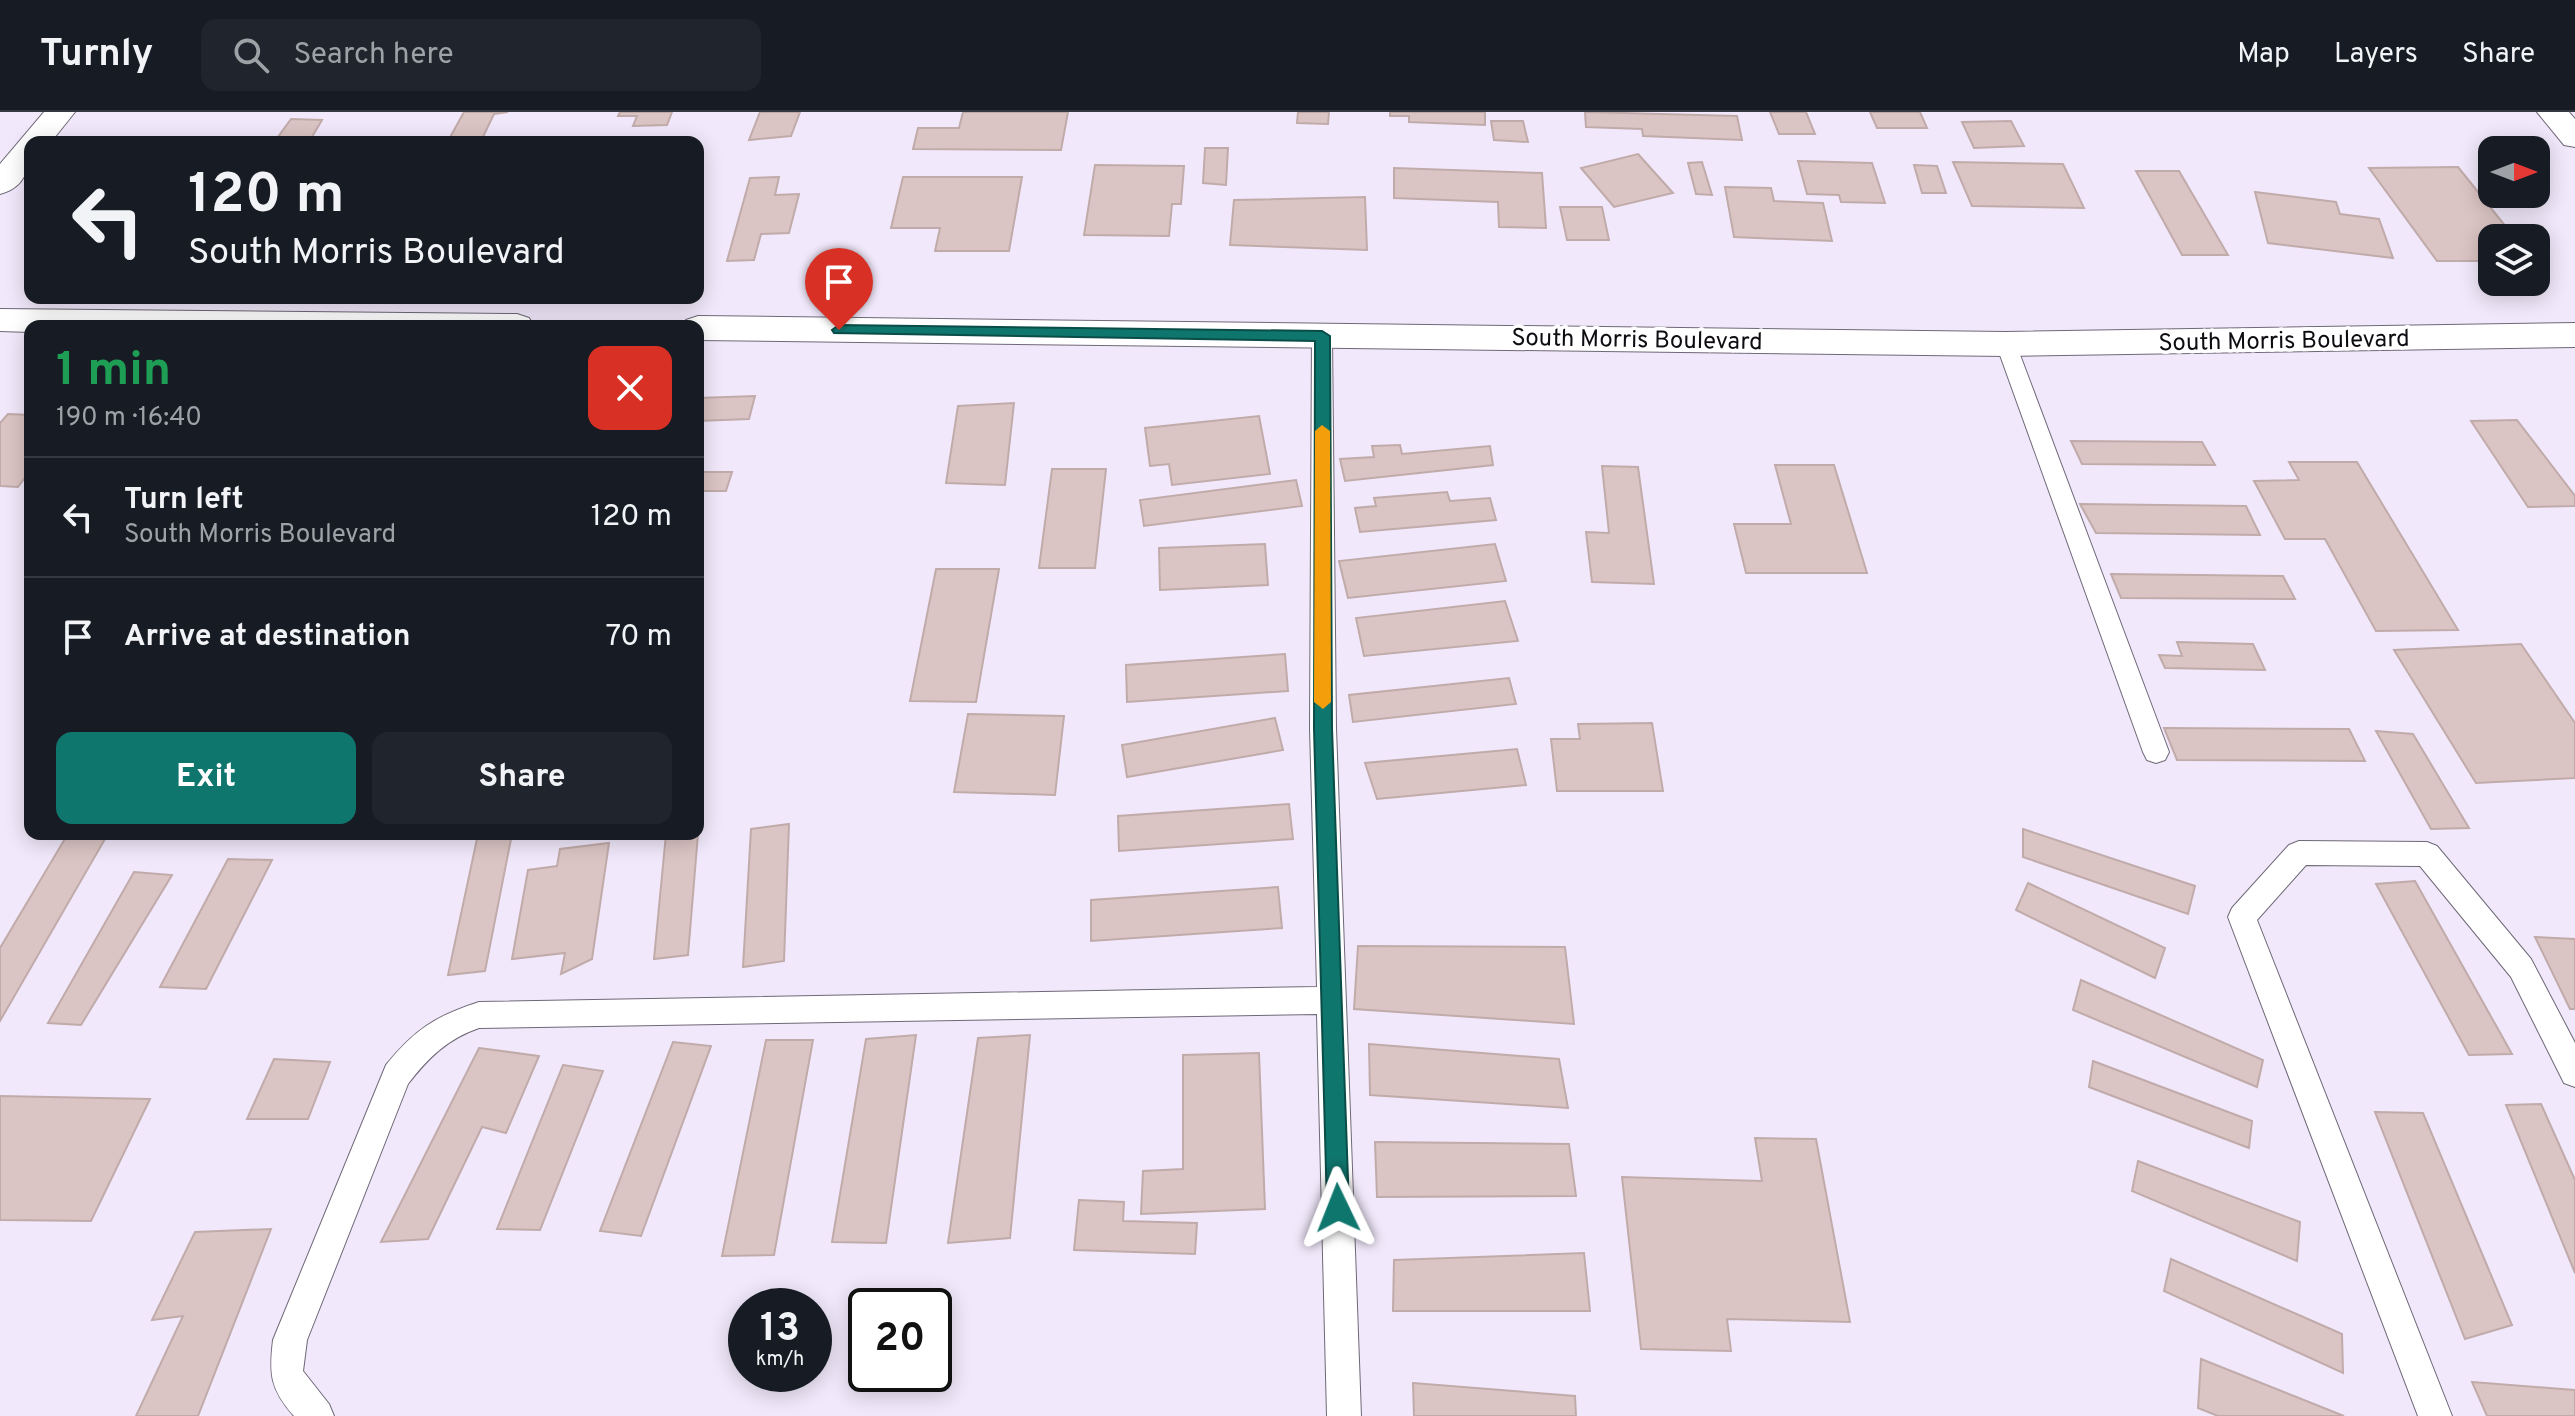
<!DOCTYPE html>
<html lang="en">
<head>
<meta charset="utf-8">
<style>
  :root { --surface:#171b24; --page:#20242c; --text:#f1f3f6; --muted:#9ea1a6; --line:#363941; --accent:#0f766e }
  body { margin:0; font-family:Overpass,sans-serif; background:var(--page); color:var(--text); height:100vh; display:flex; flex-direction:column; font-size:30px; white-space:nowrap }
  * { box-sizing:border-box; margin:0 }
  p { font-size:26px; color:var(--muted) }
  .icon { flex:none; width:44px; height:44px; fill:none; stroke:currentColor; stroke-width:2; stroke-linecap:round; stroke-linejoin:round }
  .map { position:relative; flex:1; overflow:hidden }
  .side { position:absolute; left:24px; top:208px; width:680px; height:520px; display:flex; flex-direction:column; background:var(--surface); border-radius:16px; box-shadow:0 4px 20px #0003 }
  .side>* { flex:none }
  .guide { position:absolute; left:24px; top:24px; width:680px; height:168px; border-radius:16px; box-shadow:0 4px 20px #0003; background:#171b24; color:var(--text); overflow:hidden }
  .needle { width:52px; rotate:90deg }
  .tools { position:absolute; left:2478px; top:24px; display:grid; gap:16px }
  .tools a { display:grid; place-items:center; width:72px; height:72px; border-radius:16px; background:var(--surface); box-shadow:0 4px 20px #0003; font-size:40px }
  .speed { position:absolute; left:728px; top:1176px; display:flex; gap:16px; font-size:40px; font-weight:700; text-align:center }
  .speed>* { display:grid; place-content:center; width:104px; height:104px; border-radius:50%; background:var(--surface); box-shadow:0 4px 20px #0003; line-height:1 }
  .speed small { font-size:20px; font-weight:400 }
  .speed .limit { border:4px solid #111; border-radius:12px; background:#fff; color:#111 }
  .pin { position:absolute; display:grid; place-items:center; width:68px; height:68px; color:#fff; margin:-82px -34px; border-radius:50% 50% 50% 0; rotate:-45deg; box-shadow:0 0 8px #0007 }
  .pin .icon { rotate:45deg }
  .me { position:absolute; width:88px; margin:-44px; rotate:358deg; stroke-linejoin:round; filter:drop-shadow(0 0 6px #0008) }
  .turn { display:flex; align-items:center; gap:28px; height:168px; padding:0 32px; font-size:36px }
  .turn .icon { width:104px; height:104px; stroke-width:2.5 }
  .turn b { display:block; font-size:56px; line-height:68px }
  .round { display:grid; place-items:center; flex:none; width:84px; height:84px; border-radius:16px; background:var(--page) }
  .overview { display:flex; align-items:center; justify-content:space-between; height:136px; padding:0 32px }
  h1 { font-size:48px; font-weight:700; line-height:60px; color:#1e9e55 }
  .action { display:flex; gap:16px; margin-top:auto; padding:16px 32px }
  .action a { flex:1; height:92px; border-radius:16px; background:var(--accent); color:#fff; font-size:32px; font-weight:700; line-height:92px; text-align:center }
  .action a+a { background:var(--page); color:var(--text) }
  ul { padding:0; list-style:none }
  li { display:flex; align-items:center; gap:24px; height:120px; padding:0 32px; border-top:2px solid var(--line) }
  li div { flex:1 }
  li b { display:block; font-size:30px }
  li em { font-style:normal }
  header { display:flex; align-items:center; gap:48px; box-sizing:border-box; height:112px; padding:0 40px; background:var(--surface); border-bottom:2px solid var(--line) }
  header strong { font-size:38px }
  nav { display:flex; gap:44px; margin-inline-start:auto; font-size:28px }
  .search { width:560px; height:72px; background:var(--page); display:flex; align-items:center; gap:20px; box-sizing:border-box; padding:0 28px; border-radius:16px; color:var(--muted); font-size:30px }
  .map>svg:first-child { display:block }
</style>
</head>
<body>
<header>
<strong>Turnly</strong>
<div class="search"><svg class="icon" aria-label="search" viewBox="0 0 24 24"><circle cx="10" cy="10" r="6"/><path d="M15 15l6 6"/></svg>Search here</div>
<nav><a>Map</a><a>Layers</a><a>Share</a></nav>
</header>
<div class="map">
<svg width="2575" height="1304" viewBox="0 0 2575 1304">
  <rect width="100%" height="100%" fill="#f1e9fb"/>
  <g fill="#dbc5c4" stroke="#c1abaa" stroke-width="2">
    <polygon points="464,0 508,0 494,2 481,29 448,29"/>
    <polygon points="620,0 672,0 667,13 633,14 637,4 618,4"/>
    <polygon points="760,0 800,0 791,24 749,28"/>
    <polygon points="963,0 1068,0 1061,38 913,37 918,16 959,16"/>
    <polygon points="1298,0 1329,0 1328,12 1297,11"/>
    <polygon points="1390,0 1485,0 1485,13 1409,10 1409,4 1390,4"/>
    <polygon points="1585,0 1737,4 1742,28 1643,24 1642,17 1586,15"/>
    <polygon points="1770,0 1806,0 1815,22 1779,22"/>
    <polygon points="1870,0 1920,0 1927,16 1877,16"/>
    <polygon points="291,7 322,8 309,30 275,29"/>
    <polygon points="1491,9 1523,9 1528,30 1494,28"/>
    <polygon points="2011,9 2024,34 1974,36 1962,10"/>
    <polygon points="1205,36 1228,36 1226,73 1203,71"/>
    <polygon points="1638,42 1673,81 1614,95 1581,56"/>
    <polygon points="1798,49 1872,51 1885,91 1841,90 1839,83 1807,82"/>
    <polygon points="1702,50 1712,83 1696,82 1688,51"/>
    <polygon points="1953,50 2063,52 2084,96 1972,94"/>
    <polygon points="1095,53 1184,54 1181,92 1172,92 1169,124 1084,123"/>
    <polygon points="1914,53 1937,54 1946,81 1922,81"/>
    <polygon points="2458,55 2515,126 2492,126 2492,149 2437,149 2369,56"/>
    <polygon points="1394,56 1542,61 1546,116 1499,115 1498,90 1394,86"/>
    <polygon points="2136,59 2179,59 2228,143 2182,143"/>
    <polygon points="779,65 775,83 799,82 789,121 761,122 754,148 727,149 750,66"/>
    <polygon points="903,65 1022,65 1009,139 935,139 940,116 891,116"/>
    <polygon points="1725,75 1771,76 1774,89 1823,91 1832,129 1734,125"/>
    <polygon points="2255,80 2336,90 2340,102 2379,107 2393,146 2268,131"/>
    <polygon points="1365,85 1367,138 1230,133 1234,88"/>
    <polygon points="1560,95 1602,95 1609,128 1567,128"/>
    <polygon points="755,284 749,307 698,309 698,286"/>
    <polygon points="1014,291 1005,373 946,371 958,294"/>
    <polygon points="8,302 30,303 30,359 18,375 0,374 0,311"/>
    <polygon points="1259,304 1270,362 1172,373 1169,352 1150,354 1145,316"/>
    <polygon points="2517,308 2575,384 2575,394 2528,395 2471,309"/>
    <polygon points="2071,329 2202,330 2215,353 2082,352"/>
    <polygon points="1400,333 1402,342 1490,334 1493,353 1345,369 1340,347 1374,345 1372,334"/>
    <polygon points="2289,350 2357,350 2458,518 2376,519 2325,427 2285,427 2254,369 2299,368"/>
    <polygon points="1775,353 1834,353 1867,461 1746,461 1734,412 1791,412"/>
    <polygon points="1602,354 1638,355 1654,472 1592,470 1586,420 1609,421"/>
    <polygon points="1052,357 1106,357 1095,456 1039,456"/>
    <polygon points="698,360 732,360 726,379 698,379"/>
    <polygon points="1296,368 1302,394 1144,414 1140,388"/>
    <polygon points="1447,380 1450,389 1490,386 1496,408 1360,420 1355,396 1376,394 1374,386"/>
    <polygon points="2080,392 2246,394 2260,423 2096,421"/>
    <polygon points="1265,432 1268,473 1160,478 1159,436"/>
    <polygon points="1495,432 1506,469 1348,486 1339,449"/>
    <polygon points="936,457 999,457 976,590 910,589"/>
    <polygon points="2111,462 2283,464 2295,487 2121,486"/>
    <polygon points="1505,489 1518,529 1364,544 1356,506"/>
    <polygon points="2177,530 2253,532 2265,558 2165,556 2159,543 2182,544"/>
    <polygon points="2521,532 2575,611 2575,666 2476,671 2394,538"/>
    <polygon points="1285,542 1288,579 1127,590 1126,553"/>
    <polygon points="1509,566 1516,592 1353,610 1349,583"/>
    <polygon points="968,602 1064,604 1055,683 954,680"/>
    <polygon points="1275,606 1283,638 1127,665 1122,633"/>
    <polygon points="1652,611 1663,679 1557,679 1551,627 1580,627 1578,612"/>
    <polygon points="2164,616 2349,617 2365,649 2177,648"/>
    <polygon points="2376,619 2413,622 2469,716 2431,717"/>
    <polygon points="1517,637 1526,673 1377,687 1365,651"/>
    <polygon points="1289,692 1293,727 1119,739 1118,704"/>
    <polygon points="789,712 784,849 743,855 751,717"/>
    <polygon points="2023,717 2195,774 2188,802 2023,745"/>
    <polygon points="478,722 512,722 485,859 448,863"/>
    <polygon points="666,722 698,722 688,843 654,847"/>
    <polygon points="66,725 105,727 0,909 0,836"/>
    <polygon points="609,731 592,847 561,862 565,841 512,847 528,758 557,754 560,737"/>
    <polygon points="228,747 272,748 206,877 160,875"/>
    <polygon points="134,760 172,763 81,913 48,911"/>
    <polygon points="2415,769 2512,942 2469,943 2376,772"/>
    <polygon points="2028,771 2165,836 2155,866 2016,798"/>
    <polygon points="1278,775 1282,816 1091,829 1091,788"/>
    <polygon points="2535,825 2575,827 2575,897 2570,897"/>
    <polygon points="1358,834 1565,835 1574,912 1354,897"/>
    <polygon points="2081,868 2263,948 2257,975 2073,898"/>
    <polygon points="916,923 886,1131 832,1130 866,927"/>
    <polygon points="1030,923 1010,1126 948,1131 978,926"/>
    <polygon points="766,928 813,928 774,1143 722,1144"/>
    <polygon points="673,930 711,934 641,1124 600,1119"/>
    <polygon points="1369,932 1559,947 1568,996 1370,983"/>
    <polygon points="479,936 539,944 506,1021 482,1015 428,1127 381,1130"/>
    <polygon points="1259,941 1265,1097 1141,1102 1143,1059 1183,1057 1183,943"/>
    <polygon points="274,947 330,950 308,1007 247,1007"/>
    <polygon points="2093,949 2252,1009 2249,1036 2089,975"/>
    <polygon points="563,953 603,959 540,1118 497,1117"/>
    <polygon points="0,984 150,987 91,1109 0,1108"/>
    <polygon points="2541,992 2575,1068 2575,1161 2506,993"/>
    <polygon points="2375,1000 2423,1001 2512,1213 2465,1227"/>
    <polygon points="1755,1026 1816,1027 1850,1210 1727,1207 1731,1239 1641,1237 1622,1065 1762,1069"/>
    <polygon points="1375,1030 1569,1032 1576,1084 1377,1085"/>
    <polygon points="2138,1049 2300,1110 2297,1149 2132,1079"/>
    <polygon points="1079,1088 1124,1090 1123,1109 1197,1111 1195,1142 1074,1138"/>
    <polygon points="271,1117 198,1304 136,1304 183,1204 152,1208 195,1120"/>
    <polygon points="1584,1141 1590,1199 1393,1199 1394,1148"/>
    <polygon points="2171,1147 2342,1222 2343,1261 2164,1179"/>
    <polygon points="2201,1247 2344,1304 2218,1304 2198,1296"/>
    <polygon points="2472,1270 2575,1278 2575,1304 2487,1304"/>
    <polygon points="1413,1271 1575,1284 1576,1304 1414,1304"/>
  </g>
  <g fill="none" stroke-linecap="round" stroke-linejoin="round">
    <defs>
      <g id="lane">
        <path d="M 1322,217 L 1332,224 L 1336,616 L 1361,1304 L 1327,1304 L 1317,902 L 479,916 C 447,927 428,946 408,972 L 307,1228 L 303,1259 L 329,1292 L 334,1304 L 294,1304 C 270,1277 269,1262 273,1228 L 386,953 C 415,917 436,904 479,890 L 1317,875 L 1310,616 L 1312,224 Z"/>
        <polygon points="2006,225 2016,232 2169,640 2165,648 2156,651 2147,648 2143,640 1996,232"/>
        <polygon points="2299,729 2427,730 2437,734 2531,847 2575,931 2575,975 2564,971 2511,865 2420,754 2306,753 2257,808 2452,1304 2418,1304 2228,805 2232,796 2289,733"/>
      </g>
      <g id="street">
        <path d="M 44,0 L 75,0 L 51,30 L 30,30 C 30,54 27,75 0,82 L 0,52 Z"/>
        <polygon points="0,197 517,202 529,206 534,214 30,214 30,220 0,219"/>
        <polygon points="698,204 2006,220 2575,211 2575,235 2006,244 698,228 698,214 682,214 686,208"/>
      </g>
      <polygon id="secondary" points="2537,0 2569,0 2575,7 2575,35 2564,33"/>
    </defs>
    <use href="#lane" stroke="#6f6877" stroke-width="2"/>
    <use href="#street" stroke="#6f6877" stroke-width="2"/>
    <use href="#secondary" stroke="#6f6877" stroke-width="2"/>
    <use href="#lane" fill="#fff" fill-rule="evenodd"/>
    <use href="#street" fill="#fff" fill-rule="evenodd"/>
    <use href="#secondary" fill="#fff" fill-rule="evenodd"/>
  </g>
  <polygon fill="#0f766e" stroke="#0a4d48" stroke-width="2" points="839,213 1322,219 1330,224 1332,616 1349,1096 1346,1104 1338,1107 1330,1104 1327,1096 1314,616 1315,229 834,221 832,218"/>
  <polygon fill="#f59e0b" points="1322,313 1330,319 1331,590 1323,597 1314,590 1315,319"/>
  <g text-anchor="middle" stroke-width="7" stroke-linejoin="round" paint-order="stroke">
    <g font-size="24" fill="#0e0b11" stroke="#fff">
      <text transform="translate(1637 227) rotate(1)" y="8">South Morris Boulevard</text>
      <text transform="translate(2284 228) rotate(-1)" y="8">South Morris Boulevard</text>
    </g>
  </g>
</svg>
<div class="tools">
<a><svg class="needle" viewBox="-14 -14 28 28"><path d="M0-13l5 13h-10z" fill="#e53935"/><path d="M0 13l5-13h-10z" fill="#9ea1a6"/></svg></a>
<a><svg class="icon" aria-label="layers" viewBox="0 0 24 24"><path d="M12 4l9 5-9 5-9-5zM3 14l9 5 9-5"/></svg></a>
</div>
<div class="speed"><div>13<small>km/h</small></div><div class="limit">20</div></div>
<div class="pin" style="left:839px;top:218px;background:#d93025"><svg class="icon" aria-label="arrive" viewBox="0 0 24 24"><path d="M6 21V4h12l-3 4 3 4H6"/></svg></div>
<svg class="me" style="left:1338px;top:1096px" viewBox="-20 -20 40 40"><path d="M0-17L14 15 0 8-14 15z" fill="#0f766e" stroke="#fff" stroke-width="4"/></svg>
<div class="guide">
<div class="turn"><svg class="icon" aria-label="left" viewBox="0 0 24 24"><path d="M17 20v-9H6M10 6l-5 5 5 5"/></svg><div><b>120 m</b>South Morris Boulevard</div></div>
</div>
<section class="side">
<div class="overview"><div><h1>1 min</h1><p>190 m · 16:40</p></div><a class="round" style="background:#d93025;color:#fff"><svg class="icon" aria-label="close" viewBox="0 0 24 24"><path d="M6 6l12 12M18 6L6 18"/></svg></a></div>
<ul>
<li><svg class="icon" aria-label="left" viewBox="0 0 24 24"><path d="M17 20v-9H6M10 6l-5 5 5 5"/></svg><div><b>Turn left</b><p>South Morris Boulevard</p></div><em>120 m</em></li>
<li><svg class="icon" aria-label="arrive" viewBox="0 0 24 24"><path d="M6 21V4h12l-3 4 3 4H6"/></svg><div><b>Arrive at destination</b></div><em>70 m</em></li>
</ul>
<div class="action"><a>Exit</a><a>Share</a></div>
</section>
</div>
</body>
</html>
